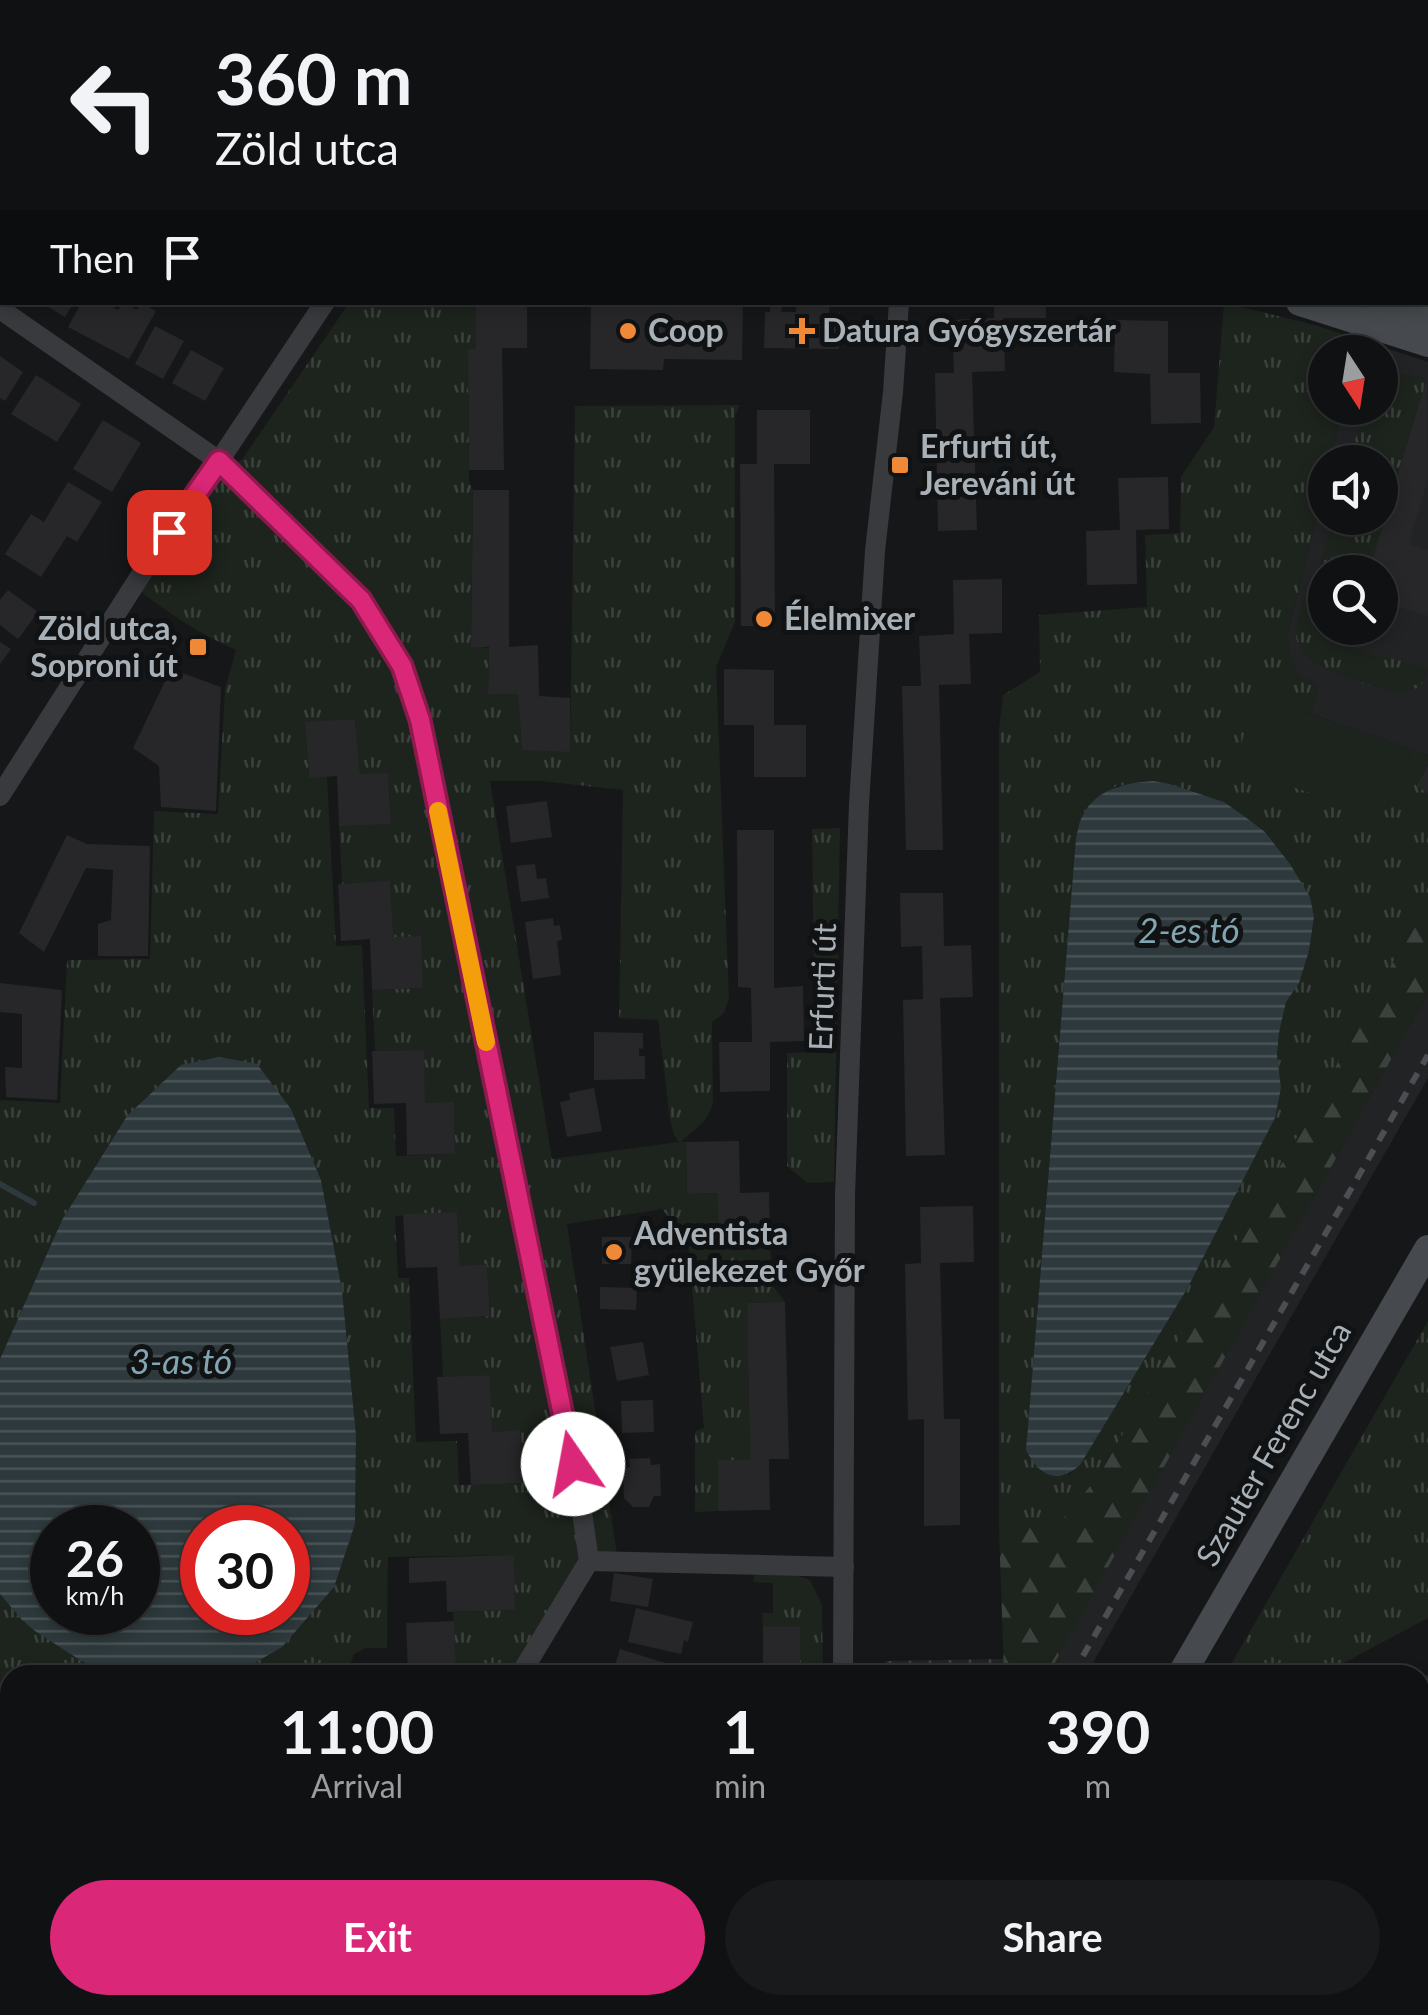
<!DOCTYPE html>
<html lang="en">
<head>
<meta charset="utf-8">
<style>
  :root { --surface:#101112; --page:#191a1b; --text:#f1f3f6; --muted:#9c9d9f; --line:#303132; --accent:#db2777 }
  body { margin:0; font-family:Lato,sans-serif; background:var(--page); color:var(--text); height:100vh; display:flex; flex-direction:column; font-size:38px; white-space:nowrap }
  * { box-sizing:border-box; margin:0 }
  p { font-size:32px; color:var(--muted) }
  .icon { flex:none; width:55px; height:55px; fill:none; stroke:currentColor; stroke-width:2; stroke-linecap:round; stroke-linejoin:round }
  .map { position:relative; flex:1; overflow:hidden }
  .sheet { position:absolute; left:0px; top:1665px; width:1430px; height:350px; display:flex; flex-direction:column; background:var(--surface); border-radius:30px 30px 0 0; box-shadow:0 5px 15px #0003,0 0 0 2px var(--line) }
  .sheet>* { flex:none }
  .hud { position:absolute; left:0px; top:0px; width:1430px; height:305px; box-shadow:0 5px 15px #0003,0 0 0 2px var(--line); background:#101112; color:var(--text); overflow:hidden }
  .needle { width:65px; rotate:168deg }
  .tools { position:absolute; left:1308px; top:335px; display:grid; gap:20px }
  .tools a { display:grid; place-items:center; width:90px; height:90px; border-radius:50%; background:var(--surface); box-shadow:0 5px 15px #0003,0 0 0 2px var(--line); font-size:50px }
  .speed { position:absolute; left:30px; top:1505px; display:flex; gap:20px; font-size:50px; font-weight:700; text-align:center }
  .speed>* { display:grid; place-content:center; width:130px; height:130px; border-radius:50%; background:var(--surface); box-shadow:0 5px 15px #0003,0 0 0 2px var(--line); line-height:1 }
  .speed small { font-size:25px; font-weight:400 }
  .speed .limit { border:15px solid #d22; background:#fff; color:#111 }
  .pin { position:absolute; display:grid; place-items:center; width:85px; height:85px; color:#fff; margin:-42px; border-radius:20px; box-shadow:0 5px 15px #0006 }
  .me { position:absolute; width:110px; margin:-55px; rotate:348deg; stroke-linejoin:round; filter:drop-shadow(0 0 8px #0008) }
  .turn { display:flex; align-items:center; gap:35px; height:210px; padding:0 50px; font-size:45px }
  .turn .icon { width:130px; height:130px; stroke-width:2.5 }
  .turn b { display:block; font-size:70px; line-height:85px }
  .then { display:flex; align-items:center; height:95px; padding:0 50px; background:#0003; gap:20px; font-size:38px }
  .eta { display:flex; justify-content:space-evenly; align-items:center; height:170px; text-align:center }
  .eta b { font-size:60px; font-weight:700; line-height:70px }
  .cta { display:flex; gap:20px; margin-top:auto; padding:20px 50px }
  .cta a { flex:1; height:115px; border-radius:60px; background:var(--accent); color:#fff; font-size:40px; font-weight:700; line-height:115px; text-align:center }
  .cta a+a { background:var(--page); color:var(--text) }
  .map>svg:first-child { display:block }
</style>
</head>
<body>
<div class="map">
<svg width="1428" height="2015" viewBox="0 0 1428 2015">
  <defs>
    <pattern id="industrial-grid" width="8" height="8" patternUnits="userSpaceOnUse" patternTransform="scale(2.5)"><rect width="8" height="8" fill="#222325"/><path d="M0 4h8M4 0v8" fill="none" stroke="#3f4143"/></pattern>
    <pattern id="grass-tufts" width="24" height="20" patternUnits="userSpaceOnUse" patternTransform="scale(2.5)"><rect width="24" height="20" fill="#1d231d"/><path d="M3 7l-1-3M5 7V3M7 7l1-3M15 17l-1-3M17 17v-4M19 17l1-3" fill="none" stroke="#3b413c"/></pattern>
    <pattern id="forest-firs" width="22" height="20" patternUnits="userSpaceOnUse" patternTransform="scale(2.5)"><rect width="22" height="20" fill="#1d231d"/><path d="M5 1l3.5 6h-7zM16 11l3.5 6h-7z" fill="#3b413c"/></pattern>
    <pattern id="water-rules" width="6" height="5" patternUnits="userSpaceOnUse" patternTransform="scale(2.5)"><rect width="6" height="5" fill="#2d393c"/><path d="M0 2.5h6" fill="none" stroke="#495356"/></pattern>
  </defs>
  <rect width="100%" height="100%" fill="#161718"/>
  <g fill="#222325" fill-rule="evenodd">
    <path d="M 1358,339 L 1428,362 L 1428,755 L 1311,714 L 1318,685 L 1300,675 L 1291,663 L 1287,637 L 1325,482 L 1325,518 L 1380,518 L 1380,462 L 1330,462 L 1343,408 L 1380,408 L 1380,352 L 1355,352 ZM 1325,572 L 1380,572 L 1380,628 L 1325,628 Z"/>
    <polygon points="1428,993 1428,1078 1086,1675 1047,1675"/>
    <polygon points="833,2005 908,2005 902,2015 830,2015"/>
  </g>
  <polygon fill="url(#industrial-grid)" points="1004,1659 1004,1675 885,1675 885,1661"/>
  <g fill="url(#grass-tufts)" fill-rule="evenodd">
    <path d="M 349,303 L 476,303 L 476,348 L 468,349 L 469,470 L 469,482 L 473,490 L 471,646 L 489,648 L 488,694 L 518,694 L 522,750 L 570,751 L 575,406 L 740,405 L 735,415 L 735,622 L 716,667 L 729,999 L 723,1014 L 712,1022 L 713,1103 C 708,1122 695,1130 681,1141 L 686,1142 L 687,1194 L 717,1193 L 719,1247 L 770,1246 L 772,1285 L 785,1302 L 747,1303 L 750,1460 L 718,1460 L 718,1511 L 695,1512 L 695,1431 L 704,1428 L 688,1240 L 662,1209 L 567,1224 L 618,1561 L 589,1561 L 520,1675 L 422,1675 L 422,1670 L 455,1668 L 453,1612 L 515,1610 L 513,1555 L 388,1557 L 387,1648 L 365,1648 L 354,1654 L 349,1667 L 350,1675 L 225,1675 L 248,1667 L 355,1524 L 356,1435 L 342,1290 L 321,1180 L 291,1109 L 127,1116 L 62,1220 L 0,1359 L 0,1100 L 60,1103 L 67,960 L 150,959 L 154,811 L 218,814 L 225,689 L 236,650 C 200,634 166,612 135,587 L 186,504 L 243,458 ZM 355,719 L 360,774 L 388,774 L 391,823 L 339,826 L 342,884 L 393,937 L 423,988 L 372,990 L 375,1051 L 423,1050 L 425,1103 L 454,1103 L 455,1154 L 396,1156 L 394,1108 L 369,1108 L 362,945 L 336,946 L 327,777 L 309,777 L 305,723 ZM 490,781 L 541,781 L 623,790 L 619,1018 L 658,1020 L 670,1119 L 674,1135 L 679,1142 L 552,1159 ZM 457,1212 L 460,1266 L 487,1264 L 490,1316 L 440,1319 L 443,1377 L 490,1375 L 492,1432 L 520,1430 L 522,1483 L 459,1485 L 457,1441 L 416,1442 L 409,1278 L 398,1278 L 395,1216 Z"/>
    <path d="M 1224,303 L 1315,325 L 1358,339 L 1355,352 L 1325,352 L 1325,408 L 1343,408 L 1330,462 L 1325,462 L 1325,482 L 1287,637 C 1291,665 1292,671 1318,685 L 1311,714 L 1256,696 L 1381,817 L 1412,749 L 1428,755 L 1428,765 L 1416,785 L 1428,793 L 1428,910 L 1406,938 L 1299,1134 L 1097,1478 L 1060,1522 L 999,1530 L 999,729 L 1003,695 L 1040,672 L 1039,615 L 1147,607 L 1145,535 L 1180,533 L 1181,477 L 1214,427 ZM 1153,781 L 1170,784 L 1224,802 L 1265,832 L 1290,864 L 1314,917 L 1309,951 L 1299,982 L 1286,1001 L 1279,1033 L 1277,1054 L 1281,1088 L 1275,1118 L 1187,1289 L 1080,1465 L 1069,1475 L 1027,1438 L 1076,838 L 1116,786 Z"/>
    <polygon points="1389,371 1427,378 1368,572 1325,572 1325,584 1316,581 1333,518 1380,518 1380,462 1349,462 1364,408 1380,408 1380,379"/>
    <path d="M 1304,597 L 1325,603 L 1325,628 L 1343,628 L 1338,645 L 1428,668 C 1428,682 1417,691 1403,692 C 1390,694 1323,671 1313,662 C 1306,657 1297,645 1296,636 C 1295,625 1302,608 1304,597 Z"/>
    <polygon points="840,828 834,1182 807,1183 787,1166 787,1053 811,1052 814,986 812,829"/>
    <polygon points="1428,1321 1428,1618 1338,1666 1331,1675 1225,1675"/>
    <polygon points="755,1574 792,1574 810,1580 822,1605 823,1675 783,1675 783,1669 799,1670 800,1627 763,1627 762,1613 773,1613 773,1583 753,1582"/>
    <polygon points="0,1594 22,1620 83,1662 121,1675 10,1675 10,1810 0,1804 0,1750 3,1750 4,1698 0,1698"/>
    <polygon points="352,2005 558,2005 558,2008 541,2009 541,2015 362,2015 353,2010"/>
    <polygon points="617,2005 777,2005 773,2015 616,2015"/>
    <polygon points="1036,2005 1162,2005 1143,2015 1030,2015"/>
  </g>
  <polygon fill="url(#forest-firs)" points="1428,910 1428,993 1048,1675 1004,1675 999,1530 1060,1522 1097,1478 1299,1134 1406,938"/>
  <polygon fill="#1d231d" points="1256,695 1412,749 1382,817 1234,767"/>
  <g fill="url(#water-rules)" fill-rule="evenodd">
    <path d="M 1153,781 L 1170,784 L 1224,802 L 1248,819 L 1265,832 L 1290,864 L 1310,897 L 1314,917 L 1309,951 L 1299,983 L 1286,1002 L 1279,1033 L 1277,1054 L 1281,1088 L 1275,1118 L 1187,1289 L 1080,1465 C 1056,1486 1039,1475 1026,1450 L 1076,838 C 1078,831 1079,821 1083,815 C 1097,788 1126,783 1153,781 Z"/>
    <path d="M 219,1057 L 257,1064 L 291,1109 L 321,1180 L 342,1290 L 356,1435 L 355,1524 L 334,1587 L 282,1647 L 248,1667 L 225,1675 L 121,1675 L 83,1662 L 35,1631 L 22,1620 L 0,1594 L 0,1359 L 62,1220 L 127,1116 L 181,1065 ZM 52,1528 L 138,1528 L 138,1612 L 52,1612 ZM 202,1528 L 288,1528 L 288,1612 L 202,1612 Z"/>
  </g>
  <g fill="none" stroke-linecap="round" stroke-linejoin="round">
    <polyline stroke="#2d393c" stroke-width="6" points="0,1184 34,1203"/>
  </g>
  <g fill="#272729">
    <polygon points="40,302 74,302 65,317"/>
    <polygon points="82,302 105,302 118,310 123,302 137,310 141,303 156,311 129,359 68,327"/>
    <polygon points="476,302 527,302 527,348 502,348 504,470 469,470 468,349 476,348"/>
    <polygon points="591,302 743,302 742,360 664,359 663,370 590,369"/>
    <polygon points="796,302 830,302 829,313 840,313 839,349 764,348 765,312 770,312 770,307 782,307 781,312 796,312"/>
    <polygon points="994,302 1046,302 1046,318 1003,318 1005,371 972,372 977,530 938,531 935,373 954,373 952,320 994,318"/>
    <polygon points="1115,320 1168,321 1168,373 1200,373 1201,423 1151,424 1150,374 1114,372"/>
    <polygon points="155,326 184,341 163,379 135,364"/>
    <polygon points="191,350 224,368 205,401 172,383"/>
    <polygon points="0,356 23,372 5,401 0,398"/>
    <polygon points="36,375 81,404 57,442 11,414"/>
    <polygon points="1427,378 1428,478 1409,544 1428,550 1428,616 1380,601 1380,572 1369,572"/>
    <polygon points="757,410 810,410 810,464 774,464 775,626 741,626 740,464 757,464"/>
    <polygon points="103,420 141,443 112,492 73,469"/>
    <polygon points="1168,477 1169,529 1136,530 1137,584 1087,585 1086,531 1120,530 1118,478"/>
    <polygon points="68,482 102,502 77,542 67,536 41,577 5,554 31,514 44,522"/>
    <polygon points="473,490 509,490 509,647 538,645 539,696 570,698 570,752 522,750 518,694 488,694 489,647 471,647"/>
    <polygon points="1002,579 1002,633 969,634 971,684 939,685 943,850 906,850 902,686 921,686 919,636 954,634 953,580"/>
    <polygon points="8,590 38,612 18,639 0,625 0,600"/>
    <polygon points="0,642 11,649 0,664"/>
    <polygon points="171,669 221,687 216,811 161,807 159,766 133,748"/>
    <polygon points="724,669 774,670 774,725 806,725 806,777 754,777 754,725 724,725"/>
    <polygon points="355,719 360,774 388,773 391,824 339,826 337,776 309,778 305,722"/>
    <polygon points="1428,765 1428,793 1416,786"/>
    <polygon points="547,801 552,837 511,843 506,806"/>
    <polygon points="737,830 774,830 774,988 803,986 804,1041 770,1042 770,1091 720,1092 719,1042 752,1042 751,988 738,987"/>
    <polygon points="67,835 87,844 150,846 148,956 98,956 98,924 111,920 113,870 86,868 44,952 19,933"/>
    <polygon points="535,864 537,879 546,878 549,898 521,902 516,866"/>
    <polygon points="390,881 393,937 421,936 423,988 372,990 370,939 341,941 338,884"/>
    <polygon points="900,893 943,893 944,946 971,945 973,997 940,998 945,1155 906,1156 903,1000 923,999 922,946 901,947"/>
    <polygon points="553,918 554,926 560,925 562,940 557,941 561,975 533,979 525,922"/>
    <polygon points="0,983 62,990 57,1100 6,1097 5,1067 22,1068 22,1014 0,1012"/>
    <polygon points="594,1032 643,1033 643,1049 639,1048 639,1056 645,1056 645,1079 594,1080"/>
    <polygon points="424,1050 425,1103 454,1102 455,1154 407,1155 406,1103 374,1104 372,1051"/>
    <polygon points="594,1088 602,1131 567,1137 560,1102 570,1100 569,1093"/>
    <polygon points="739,1141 740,1193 769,1192 770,1246 719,1247 717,1193 687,1194 686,1142"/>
    <polygon points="973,1206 974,1262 940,1263 944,1419 960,1419 960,1525 924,1526 924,1419 908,1420 905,1264 921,1263 920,1207"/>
    <polygon points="457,1212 460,1266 487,1264 490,1316 440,1319 437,1267 406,1268 403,1214"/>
    <polygon points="602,1237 632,1237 631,1264 602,1264"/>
    <polygon points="600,1287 637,1288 636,1310 600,1309"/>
    <polygon points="785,1302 789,1459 769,1459 770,1510 718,1511 718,1460 750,1460 747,1303"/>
    <polygon points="643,1342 649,1375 617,1381 610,1347"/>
    <polygon points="490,1375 492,1432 520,1430 523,1483 471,1485 468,1433 440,1434 437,1377"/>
    <polygon points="653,1400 654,1432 622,1433 621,1401"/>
    <polygon points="650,1458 651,1465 660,1464 661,1496 654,1496 649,1507 633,1507 624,1498 623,1468 630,1467 629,1459"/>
    <polygon points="514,1555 515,1610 447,1612 446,1581 409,1583 409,1558"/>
    <polygon points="614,1573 653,1579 648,1607 610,1601"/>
    <polygon points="636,1608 693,1622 688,1642 684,1640 681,1654 628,1642"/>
    <polygon points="454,1621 456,1669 422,1670 422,1675 377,1675 377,1672 408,1671 406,1623"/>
    <polygon points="763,1627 800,1627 800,1670 783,1669 783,1675 744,1675 744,1670 763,1670"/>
    <polygon points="620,1649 682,1668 679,1675 612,1675"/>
    <polygon points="1428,1675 1428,1714 1420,1718 1420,1678"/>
    <rect x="0" y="1698" width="4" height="52"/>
    <polygon points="1420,1727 1428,1744 1428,1747 1420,1751"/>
    <polygon points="0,1896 10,1902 10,1944 0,1939"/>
    <polygon points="128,2005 188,2005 206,2015 133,2015 125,2011"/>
    <polygon points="582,2005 617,2005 616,2015 582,2015"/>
    <polygon points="1238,2005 1262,2005 1267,2014 1286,2005 1370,2005 1350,2015 1219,2015"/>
  </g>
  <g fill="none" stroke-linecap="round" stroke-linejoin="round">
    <g stroke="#383a3d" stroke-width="20">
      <polyline points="506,2 507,0"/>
      <polyline points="893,2 894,0"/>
      <polyline points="1260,2 1261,0"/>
      <polyline points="1428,184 1428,183"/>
      <polyline points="0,309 219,461 361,600 401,666 420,720 426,747 580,1498 589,1561 520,1675"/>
      <polyline points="0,796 186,504 219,461 325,302"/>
      <polyline points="589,1561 844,1567"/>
      <polyline points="843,1675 845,1195 859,804 875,551 893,392 899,302"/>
      <polyline points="0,1833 10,1839"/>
      <polyline points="302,2005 318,2015"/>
      <polyline points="794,2015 798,2005"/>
    </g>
    <g stroke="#46494d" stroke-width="28">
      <polyline points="142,0 147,2"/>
      <polyline points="1300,302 1428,343"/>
      <polyline points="1376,302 1428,320"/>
      <polyline points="1181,1675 1428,1249"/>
      <polyline points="994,2015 998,2005"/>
      <polyline points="1425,2015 1428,2007"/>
    </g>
    <g stroke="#4b4e52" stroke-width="6" stroke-dasharray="12 10" stroke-linecap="butt">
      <polyline points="1072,1675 1428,1055"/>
      <polyline points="877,2015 883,2005"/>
    </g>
  </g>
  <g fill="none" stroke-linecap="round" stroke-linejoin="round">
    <defs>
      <polyline id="route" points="169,532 219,461 361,600 402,666 420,720 573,1464"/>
    </defs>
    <use href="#route" stroke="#8e194d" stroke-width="25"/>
    <use href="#route" stroke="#db2777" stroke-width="18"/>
    <polyline stroke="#f59e0b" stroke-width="18" points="438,811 486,1042"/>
  </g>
  <g fill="#ef8938" stroke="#111213" stroke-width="4">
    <circle cx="628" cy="331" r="10"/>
    <path d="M797 316h10v10h10v10h-10v10h-10v-10h-10v-10h10z"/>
    <rect x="890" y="455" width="20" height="20" rx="5"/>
    <circle cx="764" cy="619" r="10"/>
    <rect x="188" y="637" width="20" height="20" rx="5"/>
    <circle cx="614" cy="1252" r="10"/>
  </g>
  <g text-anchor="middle" stroke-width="10" stroke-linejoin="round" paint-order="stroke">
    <g font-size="32" font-weight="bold" fill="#a9b1b8" stroke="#111213" text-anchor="start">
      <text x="648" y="342">Coop</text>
      <text x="822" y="342">Datura Gyógyszertár</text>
      <text x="920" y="458">Erfurti út,<tspan x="920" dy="37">Jereváni út</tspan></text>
      <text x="784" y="630">Élelmixer</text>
      <text x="178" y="640" text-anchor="end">Zöld utca,<tspan x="178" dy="37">Soproni út</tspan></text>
      <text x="634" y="1245">Adventista<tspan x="634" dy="37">gyülekezet Győr</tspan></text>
    </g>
    <g font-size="32" fill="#a9b1b8" stroke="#111213">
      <text transform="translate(823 987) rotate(-88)" y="11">Erfurti út</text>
      <text transform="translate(1274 1444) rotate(-60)" y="11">Szauter Ferenc utca</text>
    </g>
    <g font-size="35" font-style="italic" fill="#81a6b2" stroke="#111213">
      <text x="1189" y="943">2-es tó</text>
      <text x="181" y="1374">3-as tó</text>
    </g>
  </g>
</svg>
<div class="tools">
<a><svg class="needle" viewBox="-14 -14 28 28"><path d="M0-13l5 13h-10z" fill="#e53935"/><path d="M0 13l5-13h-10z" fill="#9c9d9f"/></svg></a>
<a><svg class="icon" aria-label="sound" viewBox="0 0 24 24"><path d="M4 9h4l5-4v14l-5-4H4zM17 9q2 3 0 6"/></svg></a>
<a><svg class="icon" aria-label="search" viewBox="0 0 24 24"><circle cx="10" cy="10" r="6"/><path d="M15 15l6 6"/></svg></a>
</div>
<div class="speed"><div>26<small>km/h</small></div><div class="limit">30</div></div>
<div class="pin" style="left:169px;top:532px;background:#d93025"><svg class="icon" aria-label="arrive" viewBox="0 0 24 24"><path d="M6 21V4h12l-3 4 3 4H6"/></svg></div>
<svg class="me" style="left:573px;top:1464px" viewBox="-20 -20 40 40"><circle r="19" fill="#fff"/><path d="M0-13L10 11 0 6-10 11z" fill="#db2777"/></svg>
<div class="hud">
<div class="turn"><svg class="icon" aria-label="left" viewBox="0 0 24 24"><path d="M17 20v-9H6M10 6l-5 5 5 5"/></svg><div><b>360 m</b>Zöld utca</div></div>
<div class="then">Then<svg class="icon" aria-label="arrive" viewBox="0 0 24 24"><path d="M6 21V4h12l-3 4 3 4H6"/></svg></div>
</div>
<section class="sheet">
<div class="eta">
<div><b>11:00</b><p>Arrival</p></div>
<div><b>1</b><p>min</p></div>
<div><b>390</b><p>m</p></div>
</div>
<div class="cta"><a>Exit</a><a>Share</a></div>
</section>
</div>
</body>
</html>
